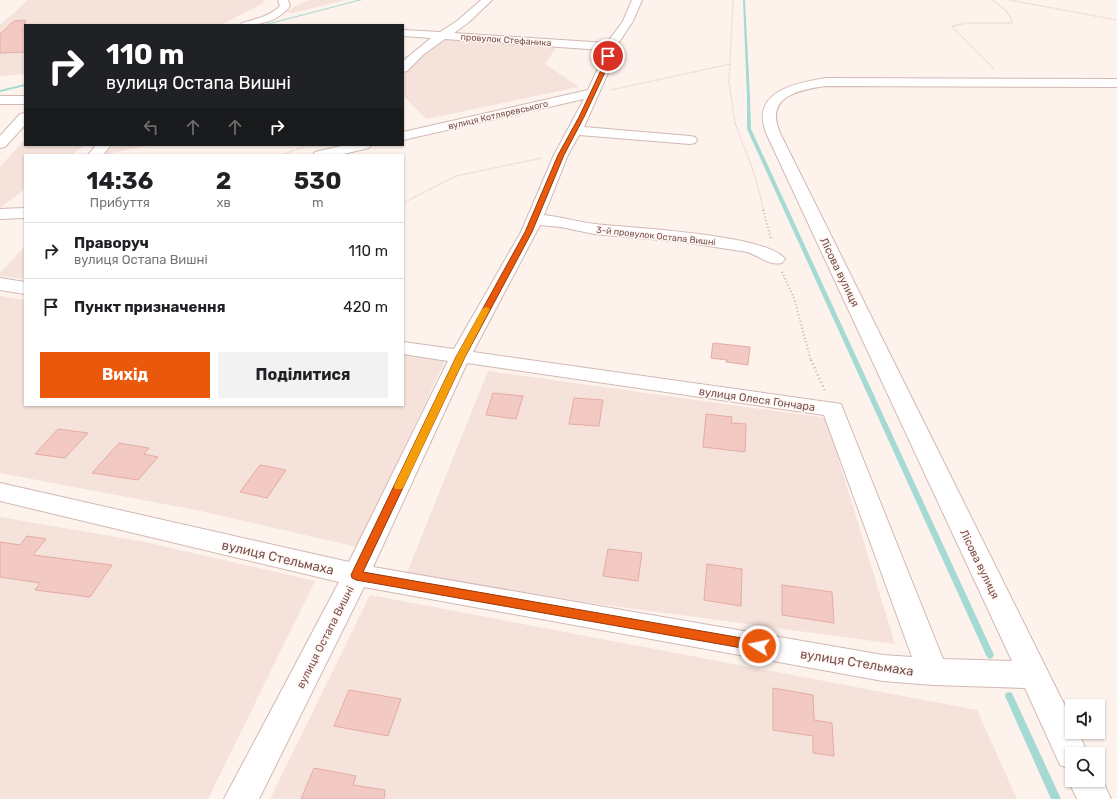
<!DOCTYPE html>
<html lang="uk">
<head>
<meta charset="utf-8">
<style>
  :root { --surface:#fff; --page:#f2f2f2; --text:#202124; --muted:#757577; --line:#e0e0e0; --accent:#ea580c }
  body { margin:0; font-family:Rubik,sans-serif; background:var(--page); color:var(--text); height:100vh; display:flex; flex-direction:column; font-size:15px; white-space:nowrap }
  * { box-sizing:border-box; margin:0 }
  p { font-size:13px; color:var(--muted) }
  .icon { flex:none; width:22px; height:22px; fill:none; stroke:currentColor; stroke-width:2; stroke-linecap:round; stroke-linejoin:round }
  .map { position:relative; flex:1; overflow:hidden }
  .sheet { position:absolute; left:24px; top:154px; width:380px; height:252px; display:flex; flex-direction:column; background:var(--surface); border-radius:0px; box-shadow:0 1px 3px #0004 }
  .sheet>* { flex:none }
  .top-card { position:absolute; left:24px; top:24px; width:380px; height:122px; border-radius:0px; box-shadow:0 1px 3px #0004; background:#202124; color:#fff; overflow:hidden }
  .buttons { position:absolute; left:1065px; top:699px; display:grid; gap:8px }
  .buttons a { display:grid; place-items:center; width:40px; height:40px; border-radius:0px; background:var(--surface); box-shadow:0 1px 3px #0004; font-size:20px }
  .pin { position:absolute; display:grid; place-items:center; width:34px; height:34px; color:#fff; margin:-17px; border:2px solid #fff; border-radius:50%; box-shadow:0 1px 4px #0007 }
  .me { position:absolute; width:44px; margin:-22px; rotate:280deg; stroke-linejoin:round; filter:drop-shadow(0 0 3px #0008) }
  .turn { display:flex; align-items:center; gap:14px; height:84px; padding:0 16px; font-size:18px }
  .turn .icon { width:52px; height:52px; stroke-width:2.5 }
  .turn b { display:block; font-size:28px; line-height:34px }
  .lanes { display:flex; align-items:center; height:38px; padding:0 16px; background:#0003; justify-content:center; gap:20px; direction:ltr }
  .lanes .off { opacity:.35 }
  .eta { display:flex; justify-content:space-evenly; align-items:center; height:68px; text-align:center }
  .eta b { font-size:24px; font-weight:700; line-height:28px }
  .button { display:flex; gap:8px; margin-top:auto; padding:8px 16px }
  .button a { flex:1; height:46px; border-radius:0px; background:var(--accent); color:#fff; font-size:16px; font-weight:700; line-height:46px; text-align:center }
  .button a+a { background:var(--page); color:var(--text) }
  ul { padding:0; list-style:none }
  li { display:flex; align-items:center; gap:12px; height:56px; padding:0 16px; border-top:1px solid var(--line) }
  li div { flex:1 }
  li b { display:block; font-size:15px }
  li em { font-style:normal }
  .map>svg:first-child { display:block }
</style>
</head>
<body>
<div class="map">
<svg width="1117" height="799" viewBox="0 0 1117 799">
  <rect width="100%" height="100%" fill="#fdf2ec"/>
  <g fill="#f5e2da">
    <polygon points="28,0 264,0 263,3 221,25 25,25 25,74 0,76 0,25"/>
    <polygon points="309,0 346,0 293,13 284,12"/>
    <polygon points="448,38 557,46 545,64 579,87 426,119 403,95 403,56 420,57 441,39"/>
    <polygon points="25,139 25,145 85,145 71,155 25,155 25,189 0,208 0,167"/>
    <polygon points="115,145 152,145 102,155"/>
    <polygon points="25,246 25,279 0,276 0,273"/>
    <polygon points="0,296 25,300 25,405 403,405 403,355 445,361 357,547 201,511 0,473"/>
    <polygon points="488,371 826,418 895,644 405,578"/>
    <polygon points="0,517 145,542 315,581 208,799 0,799"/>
    <polygon points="370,595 977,710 1017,799 270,799"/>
  </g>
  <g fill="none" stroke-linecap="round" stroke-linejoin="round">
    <g fill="#a5d9d3" fill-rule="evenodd">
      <polygon points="358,0 362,0 266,25 262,25"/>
      <polygon points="743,0 745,0 750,97 751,129 994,655 993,657 990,659 987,657 986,655 747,129 747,97"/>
      <polygon points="25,84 25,86 0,92 0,90"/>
      <polygon points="1009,692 1012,693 1061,799 1051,799 1005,696 1006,693"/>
    </g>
  </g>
  <g fill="#f2cac3" stroke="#e5aba4">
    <polygon points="25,20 25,52 0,53 0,34 14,21"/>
    <polygon points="713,343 750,347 748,365 726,362 727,360 711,358"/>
    <polygon points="493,393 523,396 516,419 486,415"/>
    <polygon points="574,398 603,400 599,426 569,424"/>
    <polygon points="706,414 732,417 731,423 746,424 745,452 703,447"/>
    <polygon points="58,429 88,433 65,458 35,454"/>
    <polygon points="119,443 149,448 144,454 158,457 138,480 92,473"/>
    <polygon points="260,465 286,470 267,498 240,492"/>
    <polygon points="27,536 46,539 33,555 112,565 90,597 35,590 40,583 0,577 0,542 20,545"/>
    <polygon points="608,549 642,553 638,581 603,576"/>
    <polygon points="707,564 742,569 741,606 704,600"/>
    <polygon points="782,585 832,592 834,623 782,615"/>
    <polygon points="773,688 813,695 814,720 832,723 834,756 813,753 813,736 773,730"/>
    <polygon points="349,690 401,699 388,736 334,726"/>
    <polygon points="314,768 356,776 353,785 385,790 384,799 301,799"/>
  </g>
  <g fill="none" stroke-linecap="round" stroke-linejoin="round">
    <defs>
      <g id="street">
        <path d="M 278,0 L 288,0 L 290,6 C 278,22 260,25 241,25 L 242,23 C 256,19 270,16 280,6 Z"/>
        <path d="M 481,0 L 492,0 L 469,22 L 454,33 L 607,43 L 623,21 L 632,0 L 642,0 L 633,21 L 616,47 L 611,66 L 584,127 L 690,136 L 695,137 L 697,140 L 695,143 L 690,144 L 579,135 L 568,155 L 544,215 C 562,217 578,222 595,224 C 630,228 767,234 785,259 L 782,263 C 769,266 760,256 747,252 L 683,242 L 594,234 L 561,227 L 540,225 L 473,352 L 841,404 L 943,659 L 1012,661 L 767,135 C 748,92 795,83 826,78 L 1117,79 L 1117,87 L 826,86 C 797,90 763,97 781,135 L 1072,720 L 1072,732 L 1078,732 L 1088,754 L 1072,754 L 1072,770 L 1060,765 L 1025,688 L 933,685 L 883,681 L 364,587 L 259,799 L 224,799 L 339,582 L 0,501 L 0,483 L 349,562 L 448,361 L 403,354 L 403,342 L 454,349 L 521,232 L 554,155 L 584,99 L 403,140 L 403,132 L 588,90 L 599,66 L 603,50 L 445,39 L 424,54 L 407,71 L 403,72 L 403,61 L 431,38 L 403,36 L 403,30 L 440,32 L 457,21 ZM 467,363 L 824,415 L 912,657 L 883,655 L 373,567 Z"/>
        <rect x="0" y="96" width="25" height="8"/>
        <polygon points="25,113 25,125 5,147 0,148 0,136 20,114"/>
        <polygon points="96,145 111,145 103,155 88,155"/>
        <polygon points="345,145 371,145 369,148 339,155 313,155 315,152"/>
        <polygon points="25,208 25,218 0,219 0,209"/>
        <polygon points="0,278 25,282 25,294 0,290"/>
        <polygon points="1072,771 1072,780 1098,780 1098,771 1111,799 1077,799 1068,780"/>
      </g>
    </defs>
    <use href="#street" stroke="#d3b8b3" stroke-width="2"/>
    <g stroke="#d8aca5" stroke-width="1.5" stroke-dasharray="0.5 1.5" stroke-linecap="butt">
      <polyline points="733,0 729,82 735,123 754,173 764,211"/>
      <polyline points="993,0 1006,11 1013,21 1011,23 967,23 953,26 954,29 993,68"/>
      <polyline points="1009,0 1117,20"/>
      <polyline points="611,90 730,64"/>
      <polyline points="281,155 306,146"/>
      <polyline points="403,203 456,176 542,158"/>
    </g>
    <g stroke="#d8aca5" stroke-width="2" stroke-dasharray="1 2.5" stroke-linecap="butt">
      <polyline points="763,210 771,239"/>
      <polyline points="782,272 794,298 811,361"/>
    </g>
    <polyline stroke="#d8aca5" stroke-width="2.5" stroke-dasharray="1 3" stroke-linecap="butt" points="811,360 825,391"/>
    <use href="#street" fill="#fff" fill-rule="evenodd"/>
  </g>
  <polygon fill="#ea580c" stroke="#983908" points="608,55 610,56 608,66 584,117 564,155 532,232 465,357 363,572 759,641 764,643 765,646 764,650 759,651 356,580 352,578 351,575 456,357 525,232 558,155 579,117 603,66 605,56"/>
  <polygon fill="#f59e0b" points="486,307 490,309 465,357 404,486 402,489 395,489 394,486 456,357 482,309"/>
  <g text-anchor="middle" stroke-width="3" stroke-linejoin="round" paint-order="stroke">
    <g font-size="9" fill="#79514d" stroke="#fff7f3">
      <text transform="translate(506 40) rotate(4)" y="3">провулок Стефаника</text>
      <text transform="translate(498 115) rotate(-13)" y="3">вулиця Котляревського</text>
      <text transform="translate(656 236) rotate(6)" y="3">3-й провулок Остапа Вишні</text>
    </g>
    <g font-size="11" fill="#79514d" stroke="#fff7f3">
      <text transform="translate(840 272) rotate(64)" y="4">Лісова вулиця</text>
      <text transform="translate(757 399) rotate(8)" y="4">вулиця Олеся Гончара</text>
      <text transform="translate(980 564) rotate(64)" y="4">Лісова вулиця</text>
      <text transform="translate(325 637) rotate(-63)" y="4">вулиця Остапа Вишні</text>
    </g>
    <g font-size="13" fill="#79514d" stroke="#fff7f3">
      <text transform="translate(278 557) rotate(13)" y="5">вулиця Стельмаха</text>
      <text transform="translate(857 662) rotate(9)" y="5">вулиця Стельмаха</text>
    </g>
  </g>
</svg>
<div class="buttons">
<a><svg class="icon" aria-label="sound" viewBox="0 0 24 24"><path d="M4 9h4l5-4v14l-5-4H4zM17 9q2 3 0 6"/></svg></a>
<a><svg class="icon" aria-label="search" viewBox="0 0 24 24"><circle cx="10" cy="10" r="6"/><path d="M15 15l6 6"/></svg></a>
</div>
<div class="pin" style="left:608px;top:56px;background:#d93025"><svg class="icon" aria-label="arrive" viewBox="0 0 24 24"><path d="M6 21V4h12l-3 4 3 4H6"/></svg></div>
<svg class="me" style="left:759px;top:646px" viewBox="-20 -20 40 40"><circle r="17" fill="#ea580c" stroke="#fff" stroke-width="3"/><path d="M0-11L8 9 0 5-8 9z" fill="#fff"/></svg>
<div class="top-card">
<div class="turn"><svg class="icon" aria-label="right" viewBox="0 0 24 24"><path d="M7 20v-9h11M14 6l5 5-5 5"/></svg><div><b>110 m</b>вулиця Остапа Вишні</div></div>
<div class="lanes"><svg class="icon off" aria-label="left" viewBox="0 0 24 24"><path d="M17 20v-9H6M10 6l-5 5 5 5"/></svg><svg class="icon off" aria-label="ahead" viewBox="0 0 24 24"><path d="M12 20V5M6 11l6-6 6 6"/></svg><svg class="icon off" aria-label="ahead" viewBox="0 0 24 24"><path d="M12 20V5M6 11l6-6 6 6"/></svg><svg class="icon" aria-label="right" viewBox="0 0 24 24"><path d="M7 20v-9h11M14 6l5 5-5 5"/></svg></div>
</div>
<section class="sheet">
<div class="eta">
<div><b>14:36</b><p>Прибуття</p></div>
<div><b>2</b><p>хв</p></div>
<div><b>530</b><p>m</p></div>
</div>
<ul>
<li><svg class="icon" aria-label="right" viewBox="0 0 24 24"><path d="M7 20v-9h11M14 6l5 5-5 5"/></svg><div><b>Праворуч</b><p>вулиця Остапа Вишні</p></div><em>110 m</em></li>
<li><svg class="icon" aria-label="arrive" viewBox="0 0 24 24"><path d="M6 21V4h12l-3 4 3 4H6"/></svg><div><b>Пункт призначення</b></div><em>420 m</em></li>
</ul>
<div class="button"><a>Вихід</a><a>Поділитися</a></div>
</section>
</div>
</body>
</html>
